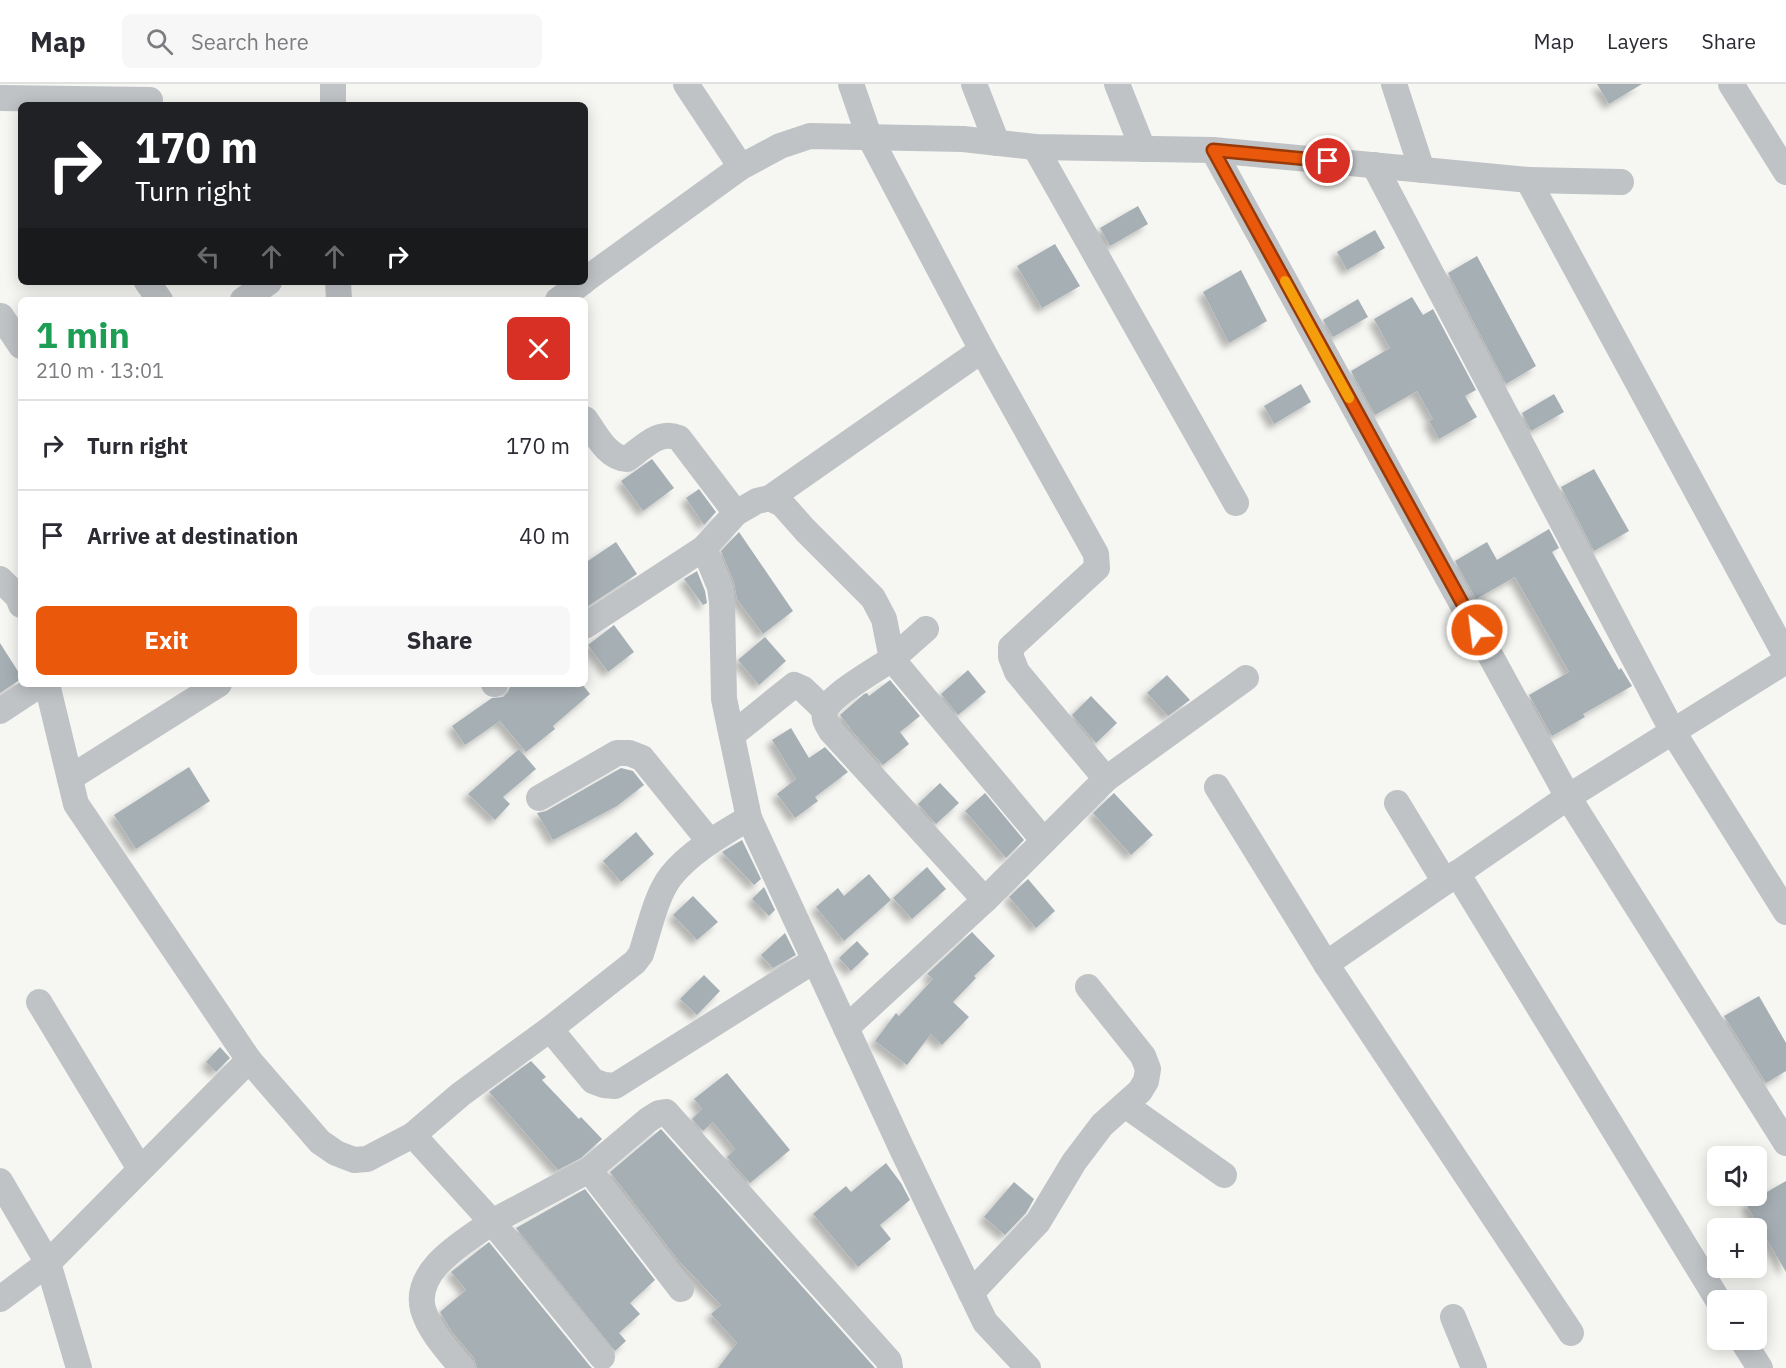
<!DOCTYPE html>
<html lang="en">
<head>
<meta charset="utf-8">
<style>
  :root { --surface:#fff; --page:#f7f7f7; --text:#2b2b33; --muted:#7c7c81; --line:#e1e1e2; --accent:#ea580c }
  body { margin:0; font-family:"IBM Plex Sans",sans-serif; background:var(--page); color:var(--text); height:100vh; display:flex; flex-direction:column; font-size:22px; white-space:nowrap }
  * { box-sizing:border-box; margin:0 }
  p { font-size:20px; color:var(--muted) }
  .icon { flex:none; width:33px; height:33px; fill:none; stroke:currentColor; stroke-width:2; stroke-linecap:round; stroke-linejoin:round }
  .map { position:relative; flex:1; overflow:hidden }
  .panel { position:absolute; left:18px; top:213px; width:570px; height:390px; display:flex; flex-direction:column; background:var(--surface); border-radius:9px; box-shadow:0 3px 15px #0003 }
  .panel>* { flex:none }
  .banner { position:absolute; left:18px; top:18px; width:570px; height:183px; border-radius:9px; box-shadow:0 3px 15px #0003; background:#202124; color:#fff; overflow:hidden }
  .controls { position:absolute; left:1707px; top:1062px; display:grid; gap:12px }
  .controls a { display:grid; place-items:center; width:60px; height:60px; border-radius:9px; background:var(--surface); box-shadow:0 3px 15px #0003; font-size:30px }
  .pin { position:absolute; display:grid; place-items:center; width:51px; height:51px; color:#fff; margin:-26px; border:3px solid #fff; border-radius:50%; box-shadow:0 2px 6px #0007 }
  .me { position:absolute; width:66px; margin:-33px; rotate:331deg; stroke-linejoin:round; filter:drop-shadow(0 0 4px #0008) }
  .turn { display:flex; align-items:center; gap:21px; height:126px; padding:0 18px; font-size:27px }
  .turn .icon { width:78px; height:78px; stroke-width:2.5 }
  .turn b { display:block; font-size:42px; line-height:51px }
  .lanes { display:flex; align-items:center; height:57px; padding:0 18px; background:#0003; justify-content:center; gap:30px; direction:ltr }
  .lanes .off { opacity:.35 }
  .round { display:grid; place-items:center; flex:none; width:63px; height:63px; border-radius:9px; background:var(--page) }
  .summary { display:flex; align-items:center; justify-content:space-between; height:102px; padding:0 18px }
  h1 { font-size:36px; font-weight:800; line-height:45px; color:#1e9e55 }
  .cta { display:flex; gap:12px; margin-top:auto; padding:12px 18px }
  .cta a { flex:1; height:69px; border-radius:9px; background:var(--accent); color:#fff; font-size:24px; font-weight:800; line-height:69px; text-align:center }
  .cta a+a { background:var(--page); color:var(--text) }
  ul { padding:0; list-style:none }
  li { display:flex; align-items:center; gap:18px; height:90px; padding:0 18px; border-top:2px solid var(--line) }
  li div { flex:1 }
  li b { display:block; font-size:22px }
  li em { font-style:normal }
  header { display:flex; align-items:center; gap:36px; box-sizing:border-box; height:84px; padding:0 30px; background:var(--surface); border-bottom:2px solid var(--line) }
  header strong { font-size:28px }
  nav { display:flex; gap:33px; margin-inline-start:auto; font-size:21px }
  .search { width:420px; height:54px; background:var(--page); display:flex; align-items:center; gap:15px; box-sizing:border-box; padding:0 21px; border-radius:9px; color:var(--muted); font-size:22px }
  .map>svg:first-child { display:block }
</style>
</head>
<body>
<header>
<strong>Map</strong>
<div class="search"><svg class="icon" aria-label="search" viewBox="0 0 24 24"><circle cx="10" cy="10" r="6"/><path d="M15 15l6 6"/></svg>Search here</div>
<nav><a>Map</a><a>Layers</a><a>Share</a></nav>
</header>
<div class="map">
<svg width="1786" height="1284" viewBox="0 0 1786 1284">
  <defs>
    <filter id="shadow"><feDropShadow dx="-5.5" dy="5.5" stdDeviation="3" flood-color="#0004"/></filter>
  </defs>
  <rect width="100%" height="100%" fill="#f6f6f3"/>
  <g fill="#a6afb4" filter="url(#shadow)">
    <polygon points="1597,0 1642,0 1609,20"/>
    <polygon points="1138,122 1148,140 1110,162 1100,144"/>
    <polygon points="1375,146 1385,164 1347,186 1337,168"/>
    <polygon points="1055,160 1080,202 1042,224 1017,182"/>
    <polygon points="1477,172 1536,282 1506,300 1448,189"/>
    <polygon points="1241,186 1267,237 1229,259 1203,208"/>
    <polygon points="1412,213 1423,231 1433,225 1476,306 1465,312 1477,333 1439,355 1429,337 1433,335 1417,307 1375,331 1351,287 1390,264 1374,235"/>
    <polygon points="1358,215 1368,233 1333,253 1323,236"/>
    <polygon points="1301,300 1311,318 1274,340 1264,322"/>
    <polygon points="1554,310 1564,328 1531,347 1522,329"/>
    <polygon points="652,375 674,404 643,427 621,397"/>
    <polygon points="1594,385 1629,447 1594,467 1561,403"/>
    <polygon points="699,405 716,428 704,441 686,414"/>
    <polygon points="1549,445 1559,464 1552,468 1619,586 1621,584 1632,602 1583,630 1585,633 1552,652 1529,611 1569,588 1515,493 1476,515 1455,477 1487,458 1497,476"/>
    <polygon points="739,448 793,527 763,550 737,515 734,498 721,467"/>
    <polygon points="616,458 637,490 585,524 585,479"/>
    <polygon points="697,487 705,507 707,519 703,521 684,495"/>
    <polygon points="614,541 634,568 608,588 588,561"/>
    <polygon points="765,553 786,577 759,601 738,576"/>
    <polygon points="0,559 21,592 21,595 0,609"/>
    <polygon points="968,586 986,608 958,631 941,610"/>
    <polygon points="1167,591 1190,616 1168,632 1147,609"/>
    <polygon points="890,596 920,632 900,648 909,660 883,681 850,645 851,645 840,631 864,610 867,609 869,612"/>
    <polygon points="511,600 582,600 590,610 553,642 555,645 526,668 500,637 465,661 452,642 492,614 503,613 508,608"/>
    <polygon points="1091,612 1117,639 1096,659 1072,631"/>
    <polygon points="791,644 809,674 825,663 848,688 815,713 818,717 795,734 777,710 796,695 772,656"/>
    <polygon points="519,665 536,685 503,713 510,720 495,736 468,710"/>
    <polygon points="189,683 210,717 136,765 114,731"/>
    <polygon points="621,684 633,687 644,701 617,722 553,756 537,729 546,727"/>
    <polygon points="940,699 959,719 936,740 918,720"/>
    <polygon points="985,709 1024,756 1006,774 965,727"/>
    <polygon points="1114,709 1153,751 1131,771 1093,729"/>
    <polygon points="636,748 654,770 621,798 603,777"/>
    <polygon points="742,756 761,795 754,801 722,768"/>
    <polygon points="927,783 946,805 912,835 893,814"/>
    <polygon points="869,790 891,816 844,857 816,823 838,804 844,812"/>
    <polygon points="1028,795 1055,827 1036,844 1009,813"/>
    <polygon points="764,803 775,826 769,832 752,815"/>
    <polygon points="693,812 718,838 697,856 673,831"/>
    <polygon points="972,848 995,872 974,892 976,894 953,918 969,933 942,961 931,950 907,981 875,957 896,929 899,932 933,895 927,890"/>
    <polygon points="785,849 796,871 773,884 761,871"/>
    <polygon points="857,857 869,870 851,887 839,874"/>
    <polygon points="704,891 720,907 697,931 680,915"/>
    <polygon points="1759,912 1786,959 1786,987 1766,999 1724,932"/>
    <polygon points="220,963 230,974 216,988 206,978"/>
    <polygon points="531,977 546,993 542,996 579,1035 581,1033 602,1055 581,1074 558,1086 489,1008"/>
    <polygon points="727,989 790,1066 750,1099 727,1073 735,1065 713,1038 703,1047 692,1035 702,1025 694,1015"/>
    <polygon points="661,1045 875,1284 718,1284 737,1259 711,1230 721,1221 678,1176 610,1088"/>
    <polygon points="886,1079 901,1099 910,1116 880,1141 891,1155 858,1183 813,1130 846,1102 851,1108"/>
    <polygon points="1786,1097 1786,1188 1746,1120"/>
    <polygon points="1014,1098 1034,1115 1026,1129 1005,1151 984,1133"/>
    <polygon points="585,1105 655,1196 630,1219 640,1230 619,1249 626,1257 615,1267 516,1144"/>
    <polygon points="489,1158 590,1282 592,1284 477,1284 474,1274 452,1248 440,1228 466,1206 451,1188"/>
  </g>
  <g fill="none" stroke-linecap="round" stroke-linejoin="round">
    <g stroke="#bfc3c6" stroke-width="26">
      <polyline points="333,0 333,21"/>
      <polyline points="686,0 741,83"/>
      <polyline points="851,0 869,52 982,266 1096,470 1097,484 1011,563 1011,573 1017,588 1106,695"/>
      <polyline points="974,0 997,59"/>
      <polyline points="1117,0 1143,65"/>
      <polyline points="1394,0 1422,86"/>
      <polyline points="1731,0 1786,88"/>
      <polyline points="0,14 150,16"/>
      <polyline points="1035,63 1236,419"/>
      <polyline points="1213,66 1568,713 1786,1059"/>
      <polyline points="1374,81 1673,648 1786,828"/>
      <polyline points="1528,96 1621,98"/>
      <polyline points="585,196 741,83 780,62 810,52 963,55 1035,63 1213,66 1528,96 1786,572"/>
      <polyline points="147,198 160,216"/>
      <polyline points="338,198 339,216"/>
      <polyline points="243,216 269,198"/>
      <polyline points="558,216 583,198"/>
      <polyline points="1,232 21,262"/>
      <path d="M 585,335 C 596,350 607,374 627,375 C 643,364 659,345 679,354 L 736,429 L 757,417 L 770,414 L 982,266"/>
      <path d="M 770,414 L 782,420 L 805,446 L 873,514 L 884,535 L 892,575 C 877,585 833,610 826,625 C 822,633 827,640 831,647 L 985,816"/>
      <polyline points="704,464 720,503 722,518 724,615 749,734 902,1065 985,1238 1028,1284"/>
      <polyline points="0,495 18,513 21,521"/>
      <polyline points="585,542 704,464 736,429"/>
      <polyline points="926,545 892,575 1044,757"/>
      <path d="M 47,600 L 76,720 L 249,976 L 320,1058 L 336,1069 L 354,1076 L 367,1075 L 413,1051 L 461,1010 L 550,945 L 635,878 L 641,870 C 649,846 656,811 671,792 C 691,767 722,750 749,734"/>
      <polyline points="494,600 495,600"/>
      <polyline points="0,627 41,600"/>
      <polyline points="732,651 794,601 803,605 825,626"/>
      <polyline points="70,694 219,600"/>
      <polyline points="1217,703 1326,880 1571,1249"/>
      <polyline points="539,714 617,669 629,669 642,674 710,758"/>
      <polyline points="1397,719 1445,798"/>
      <polyline points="1457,789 1718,1216"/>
      <polyline points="1326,880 1568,713 1786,577"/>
      <polyline points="39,918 140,1085"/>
      <polyline points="846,944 985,816 1106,695 1246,594"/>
      <polyline points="550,945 593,997 604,1001 615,1002 815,876"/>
      <polyline points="1125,1021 1224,1091"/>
      <path d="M 413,1051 L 492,1138 C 466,1157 413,1185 423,1225 C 429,1247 448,1267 462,1284"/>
      <polyline points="589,1086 681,1205"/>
      <polyline points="0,1097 48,1179 79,1284"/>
      <polyline points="971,1209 1038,1138 1074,1078 1102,1041 1140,1007 1146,997 1148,985 1143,972 1088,903"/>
      <polyline points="0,1215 48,1179 249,976"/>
      <polyline points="1453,1233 1474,1284"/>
      <polyline points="1742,1256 1760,1284"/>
      <polyline points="602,1273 492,1138 589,1086 648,1036 659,1029 666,1028 889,1277 890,1284"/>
    </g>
  </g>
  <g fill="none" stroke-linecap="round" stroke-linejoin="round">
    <defs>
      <polyline id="route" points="1328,77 1213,66 1477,546"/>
    </defs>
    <use href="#route" stroke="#983908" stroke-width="15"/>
    <use href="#route" stroke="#ea580c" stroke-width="10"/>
    <polyline stroke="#f59e0b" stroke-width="10" points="1285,197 1349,314"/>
  </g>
</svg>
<div class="controls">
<a><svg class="icon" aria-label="sound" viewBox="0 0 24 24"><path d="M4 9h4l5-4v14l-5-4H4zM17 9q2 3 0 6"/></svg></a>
<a>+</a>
<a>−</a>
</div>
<div class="pin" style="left:1328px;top:77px;background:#d93025"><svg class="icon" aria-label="arrive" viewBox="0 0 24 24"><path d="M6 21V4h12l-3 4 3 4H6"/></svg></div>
<svg class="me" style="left:1477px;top:546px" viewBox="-20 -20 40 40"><circle r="17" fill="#ea580c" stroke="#fff" stroke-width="3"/><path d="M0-11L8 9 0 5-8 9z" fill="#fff"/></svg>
<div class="banner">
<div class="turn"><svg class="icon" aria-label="right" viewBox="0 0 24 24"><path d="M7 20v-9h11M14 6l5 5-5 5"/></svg><div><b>170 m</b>Turn right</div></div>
<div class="lanes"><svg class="icon off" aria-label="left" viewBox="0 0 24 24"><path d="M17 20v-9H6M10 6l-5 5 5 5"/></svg><svg class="icon off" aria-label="ahead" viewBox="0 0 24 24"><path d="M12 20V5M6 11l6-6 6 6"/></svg><svg class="icon off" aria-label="ahead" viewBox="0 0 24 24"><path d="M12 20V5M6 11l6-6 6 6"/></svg><svg class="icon" aria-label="right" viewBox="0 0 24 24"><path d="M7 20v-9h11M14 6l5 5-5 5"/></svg></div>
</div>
<section class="panel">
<div class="summary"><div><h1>1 min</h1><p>210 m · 13:01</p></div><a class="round" style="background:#d93025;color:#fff"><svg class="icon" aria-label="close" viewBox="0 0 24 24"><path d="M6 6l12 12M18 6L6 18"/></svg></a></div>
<ul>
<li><svg class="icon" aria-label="right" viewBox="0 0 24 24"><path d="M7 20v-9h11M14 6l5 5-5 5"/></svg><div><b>Turn right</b></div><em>170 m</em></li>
<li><svg class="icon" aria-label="arrive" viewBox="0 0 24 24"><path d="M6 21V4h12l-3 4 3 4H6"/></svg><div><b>Arrive at destination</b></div><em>40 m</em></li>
</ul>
<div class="cta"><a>Exit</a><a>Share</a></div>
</section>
</div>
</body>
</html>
